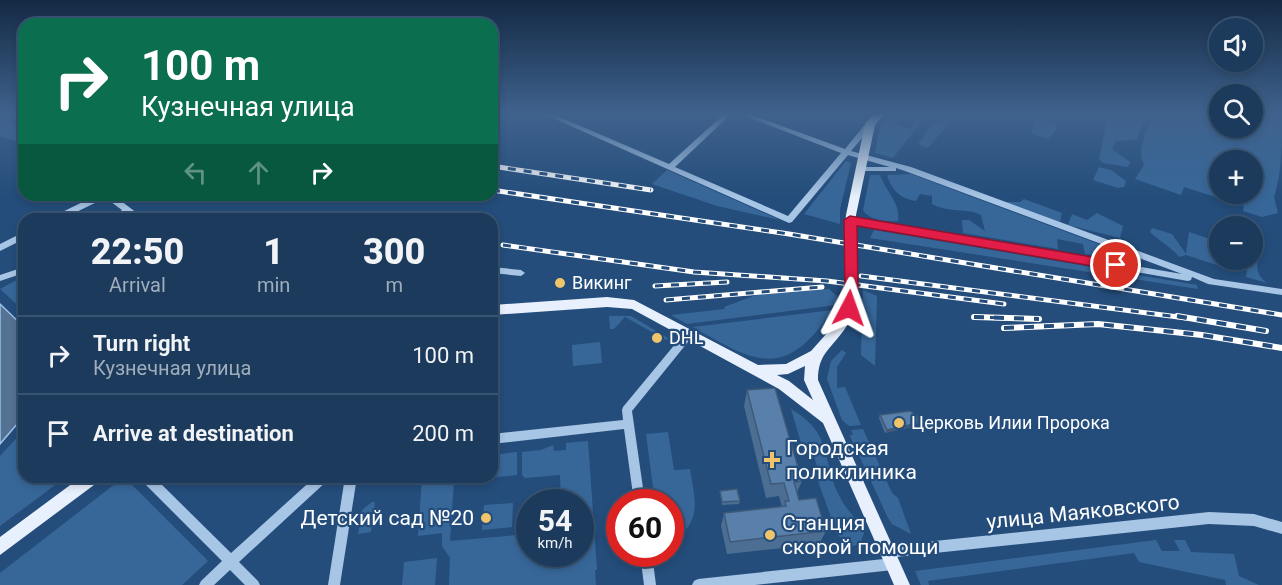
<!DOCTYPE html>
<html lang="en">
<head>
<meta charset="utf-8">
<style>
  :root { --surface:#1b3a5c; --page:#284565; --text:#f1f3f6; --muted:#a0adbb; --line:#395472 }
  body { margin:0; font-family:Roboto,sans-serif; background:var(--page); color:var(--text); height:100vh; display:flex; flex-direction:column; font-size:22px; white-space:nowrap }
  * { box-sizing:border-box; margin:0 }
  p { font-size:20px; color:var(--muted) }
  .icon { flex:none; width:33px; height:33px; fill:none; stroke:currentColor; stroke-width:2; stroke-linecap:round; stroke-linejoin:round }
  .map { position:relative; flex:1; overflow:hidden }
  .panel { position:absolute; left:18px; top:213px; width:480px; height:270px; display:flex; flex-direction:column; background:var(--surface); border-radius:18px; box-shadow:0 3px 9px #0003,0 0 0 2px var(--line) }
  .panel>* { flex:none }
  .guide { position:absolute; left:18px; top:18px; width:480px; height:183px; border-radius:18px; box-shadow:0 3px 9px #0003,0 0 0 2px var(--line); background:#0b6e4f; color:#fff; overflow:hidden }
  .buttons { position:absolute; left:1209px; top:18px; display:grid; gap:12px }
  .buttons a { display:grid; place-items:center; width:54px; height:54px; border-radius:50%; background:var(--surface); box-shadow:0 3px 9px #0003,0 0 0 2px var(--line); font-size:30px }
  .speed { position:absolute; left:516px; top:489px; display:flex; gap:12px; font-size:30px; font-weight:700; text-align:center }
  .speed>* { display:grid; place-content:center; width:78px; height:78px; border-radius:50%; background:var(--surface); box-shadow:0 3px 9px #0003,0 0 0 2px var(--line); line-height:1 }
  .speed small { font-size:15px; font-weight:400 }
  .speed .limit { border:9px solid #d22; background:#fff; color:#111 }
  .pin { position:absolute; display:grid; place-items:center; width:51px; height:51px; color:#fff; margin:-26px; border:3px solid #fff; border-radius:50%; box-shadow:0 2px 6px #0007 }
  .me { position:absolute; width:66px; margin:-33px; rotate:4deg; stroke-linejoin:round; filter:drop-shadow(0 0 4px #0008) }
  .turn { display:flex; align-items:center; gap:21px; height:126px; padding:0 24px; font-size:27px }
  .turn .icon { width:78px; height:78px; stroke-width:2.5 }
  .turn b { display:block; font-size:42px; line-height:51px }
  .lanes { display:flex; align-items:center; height:57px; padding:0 24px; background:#0003; justify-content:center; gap:30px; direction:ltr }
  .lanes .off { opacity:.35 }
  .eta { display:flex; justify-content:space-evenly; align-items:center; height:102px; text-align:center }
  .eta b { font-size:36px; font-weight:800; line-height:42px }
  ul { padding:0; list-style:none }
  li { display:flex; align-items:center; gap:18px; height:78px; padding:0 24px; border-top:2px solid var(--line) }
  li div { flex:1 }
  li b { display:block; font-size:22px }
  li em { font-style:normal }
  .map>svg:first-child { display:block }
</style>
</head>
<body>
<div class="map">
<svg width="1282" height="585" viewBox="0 0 1282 585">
  <rect width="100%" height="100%" fill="#244d7b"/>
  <g fill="#376799" fill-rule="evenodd">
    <polygon points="0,115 24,128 24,144 0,136"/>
    <polygon points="1043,115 1059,115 1055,121 1047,119 1057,125 1056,130 1048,139 1031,134 1034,121 1044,118"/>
    <polygon points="1108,115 1144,115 1137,140 1116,141 1112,149 1130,162 1128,167 1103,163 1099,159"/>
    <path d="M 1153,115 L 1219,115 L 1220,128 L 1252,128 L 1253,115 L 1282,115 C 1282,141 1282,173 1274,197 L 1278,213 L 1262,217 L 1243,211 L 1244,206 L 1184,187 L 1181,195 L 1135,179 L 1144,165 C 1136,149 1147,131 1153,115 ZM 1220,160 L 1252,160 L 1252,194 L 1220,194 Z"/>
    <path d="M 892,117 L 899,120 L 896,124 L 910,129 L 916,120 L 921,122 L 893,158 L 875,153 C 878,141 877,121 892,117 Z"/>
    <polygon points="949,117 949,123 928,148 918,144 933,124"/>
    <polygon points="846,161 851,163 840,209 840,224 804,214"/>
    <polygon points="1099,167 1111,170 1126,181 1124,187 1118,188 1093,180"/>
    <polygon points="667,170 780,220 717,206 652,184"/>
    <path d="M 911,174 L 1144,261 L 1085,254 L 1083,244 L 1057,239 L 1058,249 L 963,233 L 962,220 L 969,220 L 985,231 L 981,215 C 966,207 951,214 932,204 L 932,196 L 920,194 L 916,201 C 899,198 892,190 887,175 Z"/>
    <path d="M 870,175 L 880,175 C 886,192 901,203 898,221 C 887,222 868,220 863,210 Z"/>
    <polygon points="1024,199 1062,213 1060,222 1005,202 1020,202"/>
    <polygon points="1097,213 1123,226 1120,238 1068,225 1072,214 1087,220"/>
    <path d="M 1152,228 L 1172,234 L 1186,254 L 1189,232 L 1219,242 L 1220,260 L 1225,260 L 1223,267 L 1186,255 L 1179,257 C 1176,251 1157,239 1150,232 Z"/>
    <polygon points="874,230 1197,285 1198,289 870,238"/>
    <path d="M 1253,251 L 1260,251 C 1256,266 1255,274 1267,283 L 1246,277 L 1248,260 L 1252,260 Z"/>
    <polygon points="24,276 24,311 0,289"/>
    <polygon points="829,289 837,296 836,305 687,324 671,315 725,309 724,307 759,294"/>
    <polygon points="863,290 877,296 875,366 861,355"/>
    <path d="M 833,310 C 785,380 757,364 693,327 Z"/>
    <polygon points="609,316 631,316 668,338 666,340 625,317 614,329 610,329"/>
    <polygon points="600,342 602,363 573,366 572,345"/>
    <polygon points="842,350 846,353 837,367 837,388 845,387 861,425 849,426 842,420 827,379 831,361"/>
    <path d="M 791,409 C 835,435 820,460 841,499 C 847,511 859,520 864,533 L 860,544 L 850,547 L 837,534 L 814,470 L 818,470 L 811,446 L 801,443 Z"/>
    <polygon points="863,429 892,493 898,498 911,534 892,524 888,518 850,436 853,434 851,430"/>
    <polygon points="24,430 24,477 66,477 0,526 0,456"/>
    <path d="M 668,432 L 674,470 L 690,469 C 695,501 703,523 671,541 L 670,502 L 655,502 L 646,434 Z"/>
    <polygon points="588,441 597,570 595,570 596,585 449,585 450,558 442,546 442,533 418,536 422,477 478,477 454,481 450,541 529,534 530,554 580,554 580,502 561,502 560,475 525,478 522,475 522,452 541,450 553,445 554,451 566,450 566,443"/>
    <polygon points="517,452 517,475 487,478 492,477 492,455"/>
    <polygon points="124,477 208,561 182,585 0,585 0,573"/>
    <polygon points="372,502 375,502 371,532 358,534 362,510"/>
    <polygon points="513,503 512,527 482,530 484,505"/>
    <polygon points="1156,540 1162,551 1180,551 1174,540 1185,540 1191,552 1234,554 1239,576 1259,585 1226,585 1225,580 1139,562 1134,553 928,581 929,585 921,585 915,571"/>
    <polygon points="437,558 435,585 402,585 404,562"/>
  </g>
  <polygon fill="#547294" stroke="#9bc0e6" stroke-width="1.5" points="0,304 24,327 24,416 0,444"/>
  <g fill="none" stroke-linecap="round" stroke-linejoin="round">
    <g fill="#a7c5e5" fill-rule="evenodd">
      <polygon points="546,115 555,115 669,164 723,115 730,115 675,167 788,216 841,153 745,116 744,115 752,115 845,149 867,122 870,122 874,124 851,151 911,167 1214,279 1282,289 1282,295 1208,284 1192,277 1191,280 1188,281 847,222 846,220 850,217 1182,274 905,171 896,168 896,171 858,171 857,169 861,167 890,167 848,155 792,222 789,223"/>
      <polygon points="97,195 113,195 145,219 135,219 128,214 119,219 109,219 122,210 107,199 103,199 62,219 51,219 52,217"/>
      <polygon points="24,232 24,239 0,251 0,244"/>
      <polygon points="24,267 24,273 0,281 0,275"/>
      <polygon points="492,267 521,270 525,273 521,276 492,273"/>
      <polygon points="689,330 692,331 694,334 692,337 632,411 645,502 634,502 624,429 492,444 492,434 623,420 622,410 623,407 686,331"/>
      <polygon points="140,477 154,477 231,553 315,477 329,477 327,481 239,562 258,581 260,585 245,585 230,570 214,585 199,585 201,581 222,561 142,481"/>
      <polygon points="345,477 357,477 340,585 328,585"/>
      <polygon points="1209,512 1254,514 1282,522 1282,534 1254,526 1209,524 887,558 883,556 881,552 883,548 887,546"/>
      <polygon points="640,554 652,554 656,585 644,585"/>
      <polygon points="893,558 897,560 899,564 897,568 893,570 755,585 692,585 694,581 698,579"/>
    </g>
    <g fill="#e7f0fc" fill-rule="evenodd">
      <polygon points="873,115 883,115 875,125 856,215 856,236 850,240 844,236 846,215 865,124"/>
      <path d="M 851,289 L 855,291 L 857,294 C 855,307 852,320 844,330 C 830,350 818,354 818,380 L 910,585 L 894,585 L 823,423 L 779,389 L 632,309 L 607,307 L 492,315 L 492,305 L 607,297 L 634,300 L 758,365 L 786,364 L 811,351 L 837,322 L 845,294 L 847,291 ZM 805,366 L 804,380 L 813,400 L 789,381 L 777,375 L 788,374 Z"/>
      <polygon points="81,477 100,477 98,482 0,555 0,537"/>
    </g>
    <defs>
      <g id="rail-far1">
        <polyline points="492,166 651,190"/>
        <polyline points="492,190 789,234 1282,315"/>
        <polyline points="326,195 343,197"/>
        <polyline points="503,245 694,272 827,281 1004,304"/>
        <polyline points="861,276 1186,318"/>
        <polyline points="655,286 727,282"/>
        <polyline points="666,300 822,287"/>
        <polyline points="974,317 1005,318"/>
      </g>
      <g id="rail">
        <polyline points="1177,316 1266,331"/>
        <polyline points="974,317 1039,319"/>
        <polyline points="1004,328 1098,324 1202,335 1282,348"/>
      </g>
    </defs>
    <use href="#rail-far1" stroke="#fff" stroke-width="5"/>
    <use href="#rail" stroke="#fff" stroke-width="6"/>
    <use href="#rail-far1" stroke="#244d7b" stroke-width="3" stroke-dasharray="8" stroke-linecap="butt"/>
    <use href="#rail" stroke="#244d7b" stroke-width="4" stroke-dasharray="10" stroke-linecap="butt"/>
    <polyline stroke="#e7f0fc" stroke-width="10" points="850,236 851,294"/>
  </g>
  <g fill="#4d6e93">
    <polygon points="747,390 802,481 797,492 799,500 826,531 819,544 727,554 721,526 724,513 782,507 779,496 766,498 744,406"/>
    <polygon points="880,415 916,426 885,433 879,418"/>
    <polygon points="720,491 740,501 739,504 722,505 720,494"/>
  </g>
  <polygon fill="#3e5a78" points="918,423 916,426 885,433 887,430"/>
  <g fill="#5980ab" stroke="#3e5a78" stroke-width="1.5">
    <polygon points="775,388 802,481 794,482 799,500 816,498 826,531 730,542 724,513 786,506 785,501 789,501 784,483 771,484 747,390"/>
    <polygon points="910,411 917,416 918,423 887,430 880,415"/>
    <polygon points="737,489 740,501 722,502 720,491"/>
  </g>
  <linearGradient id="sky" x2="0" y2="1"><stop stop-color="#142a44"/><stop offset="0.58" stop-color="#3f628d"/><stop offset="1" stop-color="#3f628d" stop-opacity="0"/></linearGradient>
  <rect width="1282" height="197" fill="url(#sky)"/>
  <polygon fill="#e11d48" stroke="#92132f" stroke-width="1.5" points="850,216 1116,261 1122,265 1116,270 857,226 858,294 856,308 849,313 842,308 845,294 844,220"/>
  <g fill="#efc46b" stroke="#244d7b" stroke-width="2">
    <circle cx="560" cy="283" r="6"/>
    <circle cx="657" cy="338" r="6"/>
    <circle cx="899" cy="423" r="6"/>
    <path d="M769 451h6v6h6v6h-6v6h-6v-6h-6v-6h6z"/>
    <circle cx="486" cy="518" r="6"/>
    <circle cx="770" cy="535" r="6"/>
  </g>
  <g text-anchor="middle" stroke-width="4.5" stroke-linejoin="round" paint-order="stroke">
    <g font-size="18" fill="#fff" stroke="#244d7b" text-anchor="start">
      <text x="572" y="289">Викинг</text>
      <text x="669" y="344">DHL</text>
      <text x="911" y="429">Церковь Илии Пророка</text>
    </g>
    <g font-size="21" fill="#fff" stroke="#244d7b" text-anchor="start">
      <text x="786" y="455">Городская<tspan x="786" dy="24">поликлиника</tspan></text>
      <text x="474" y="525" text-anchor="end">Детский сад №20</text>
      <text x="782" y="530">Станция<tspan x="782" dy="24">скорой помощи</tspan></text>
    </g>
    <g font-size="21" fill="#fff" stroke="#244d7b">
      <text transform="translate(1083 512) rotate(-6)" y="7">улица Маяковского</text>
    </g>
  </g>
</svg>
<div class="buttons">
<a><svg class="icon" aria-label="sound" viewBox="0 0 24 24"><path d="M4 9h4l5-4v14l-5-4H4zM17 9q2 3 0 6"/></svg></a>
<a><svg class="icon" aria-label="search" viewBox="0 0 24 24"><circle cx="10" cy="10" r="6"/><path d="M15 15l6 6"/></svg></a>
<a>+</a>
<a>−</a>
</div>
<div class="speed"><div>54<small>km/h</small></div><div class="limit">60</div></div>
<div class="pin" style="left:1116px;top:265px;background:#d93025"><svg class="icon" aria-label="arrive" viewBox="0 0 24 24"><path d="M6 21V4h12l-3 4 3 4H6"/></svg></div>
<svg class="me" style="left:849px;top:308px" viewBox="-20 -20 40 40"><path d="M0-17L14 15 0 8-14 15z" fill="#e11d48" stroke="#fff" stroke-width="4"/></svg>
<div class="guide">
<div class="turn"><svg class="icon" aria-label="right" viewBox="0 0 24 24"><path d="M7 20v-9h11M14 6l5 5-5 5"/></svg><div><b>100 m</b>Кузнечная улица</div></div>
<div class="lanes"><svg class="icon off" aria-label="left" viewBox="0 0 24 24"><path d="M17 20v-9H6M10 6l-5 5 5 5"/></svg><svg class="icon off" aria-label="ahead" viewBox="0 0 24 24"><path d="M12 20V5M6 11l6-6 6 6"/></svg><svg class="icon" aria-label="right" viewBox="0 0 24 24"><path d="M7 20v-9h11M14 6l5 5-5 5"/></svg></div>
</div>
<section class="panel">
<div class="eta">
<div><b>22:50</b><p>Arrival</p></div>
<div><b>1</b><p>min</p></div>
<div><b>300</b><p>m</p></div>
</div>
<ul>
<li><svg class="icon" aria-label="right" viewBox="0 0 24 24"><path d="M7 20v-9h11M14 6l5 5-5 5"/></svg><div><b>Turn right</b><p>Кузнечная улица</p></div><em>100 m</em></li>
<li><svg class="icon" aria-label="arrive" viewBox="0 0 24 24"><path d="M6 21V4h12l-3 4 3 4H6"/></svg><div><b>Arrive at destination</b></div><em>200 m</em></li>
</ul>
</section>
</div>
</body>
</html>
